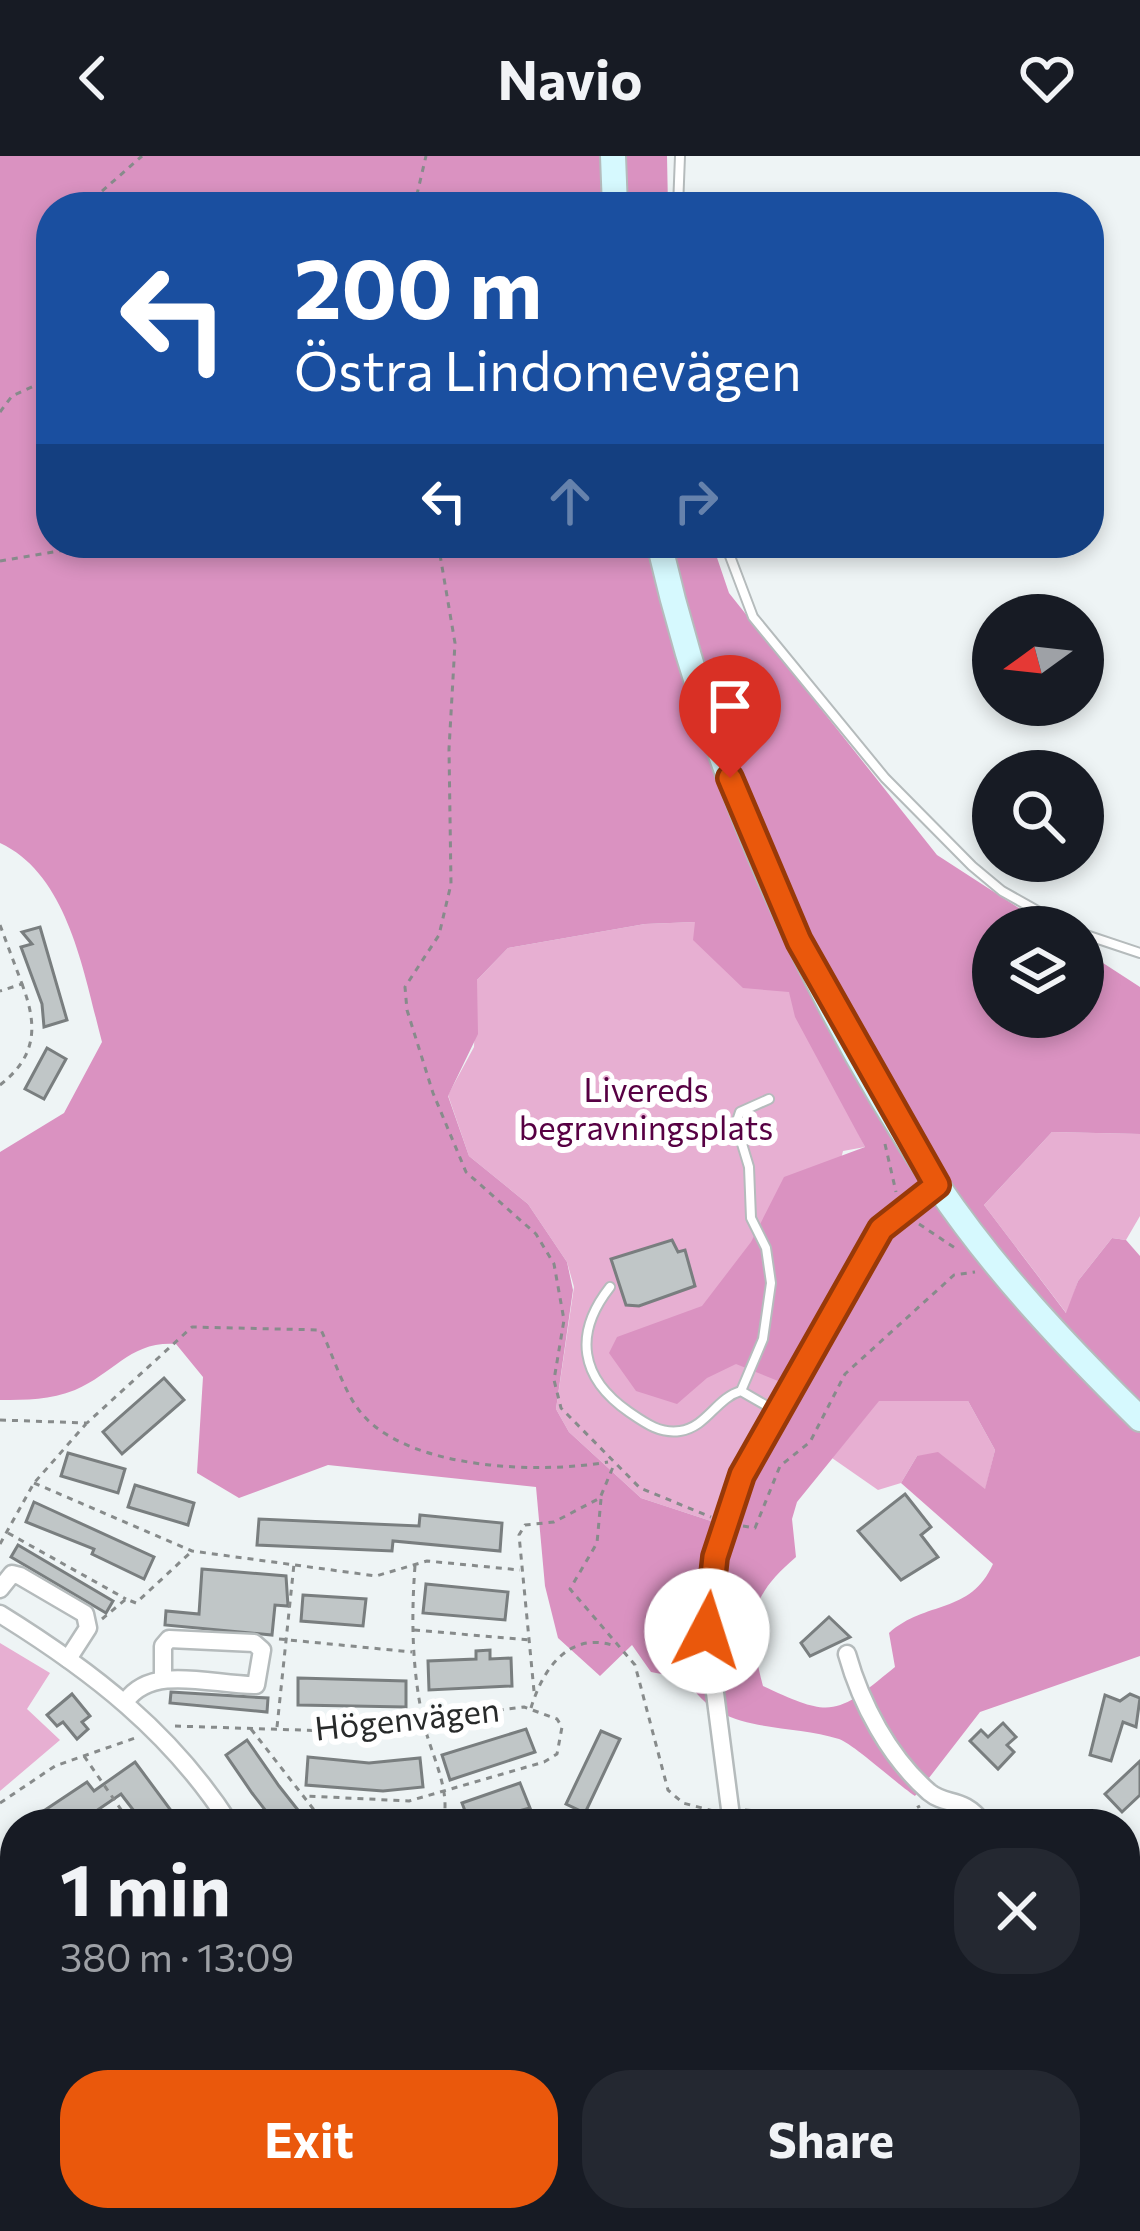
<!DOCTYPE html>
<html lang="en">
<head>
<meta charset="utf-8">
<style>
  :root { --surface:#171b24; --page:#242831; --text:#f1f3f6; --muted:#9ea1a6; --accent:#ea580c }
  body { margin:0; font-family:Commissioner,sans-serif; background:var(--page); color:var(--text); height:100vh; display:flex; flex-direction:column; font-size:45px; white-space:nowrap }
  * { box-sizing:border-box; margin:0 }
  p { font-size:39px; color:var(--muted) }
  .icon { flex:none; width:66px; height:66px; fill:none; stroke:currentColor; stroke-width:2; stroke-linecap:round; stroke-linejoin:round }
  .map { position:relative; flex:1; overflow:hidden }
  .panel { position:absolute; left:0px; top:1653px; width:1140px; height:423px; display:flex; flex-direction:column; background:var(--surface); border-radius:48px 48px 0 0; box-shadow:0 6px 18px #0003 }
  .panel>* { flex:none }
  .hud { position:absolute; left:36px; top:36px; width:1068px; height:366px; border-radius:48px; box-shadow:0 6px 18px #0003; background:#1a4fa0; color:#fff; overflow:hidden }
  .needle { width:78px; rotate:255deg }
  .buttons { position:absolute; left:972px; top:438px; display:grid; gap:24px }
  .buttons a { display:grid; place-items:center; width:132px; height:132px; border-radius:50%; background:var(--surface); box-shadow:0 6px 18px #0003; font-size:60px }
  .pin { position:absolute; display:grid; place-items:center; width:102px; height:102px; color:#fff; margin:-123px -51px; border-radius:50% 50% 50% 0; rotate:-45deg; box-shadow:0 0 12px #0007 }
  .pin .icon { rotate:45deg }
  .me { position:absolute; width:132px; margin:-66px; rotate:5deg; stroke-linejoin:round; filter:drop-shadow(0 0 9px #0008) }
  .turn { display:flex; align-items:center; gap:42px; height:252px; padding:0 60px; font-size:54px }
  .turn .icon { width:156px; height:156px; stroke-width:2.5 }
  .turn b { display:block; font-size:84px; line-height:102px }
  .lanes { display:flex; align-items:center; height:114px; padding:0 60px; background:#0003; justify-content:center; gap:60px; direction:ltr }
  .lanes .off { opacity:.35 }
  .round { display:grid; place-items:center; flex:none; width:126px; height:126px; border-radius:48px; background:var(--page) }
  .head { display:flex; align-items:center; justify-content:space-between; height:204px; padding:0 60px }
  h1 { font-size:72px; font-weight:700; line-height:90px }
  .button { display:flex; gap:24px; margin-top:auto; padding:24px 60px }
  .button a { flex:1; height:138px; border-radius:48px; background:var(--accent); color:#fff; font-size:48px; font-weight:700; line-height:138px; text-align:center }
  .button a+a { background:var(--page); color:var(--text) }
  header { display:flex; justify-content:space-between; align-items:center; height:156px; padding:0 60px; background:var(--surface); font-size:54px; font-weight:700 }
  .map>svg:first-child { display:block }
</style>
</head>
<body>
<header><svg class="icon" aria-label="back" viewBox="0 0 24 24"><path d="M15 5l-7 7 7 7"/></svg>Navio<svg class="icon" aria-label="heart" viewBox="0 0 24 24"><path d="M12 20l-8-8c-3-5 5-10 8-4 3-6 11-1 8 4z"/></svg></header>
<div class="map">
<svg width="1140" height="2075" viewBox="0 0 1140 2075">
  <rect width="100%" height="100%" fill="#eef4f5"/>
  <g fill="#e7afd2">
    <polygon points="695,766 789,835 865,991 843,995 785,1227 737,1311 717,1367 641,1342 569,1276 556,1253 574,1131 567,1106 528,1048 469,1000 448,939 474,891 477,824 508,792 645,768"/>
    <polygon points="1052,976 1140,978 1140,1060 1126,1084 1112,1082 1078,1125 1067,1158 984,1049"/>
    <polygon points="879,1244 968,1245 995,1294 985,1335 917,1300 901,1327 878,1334 832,1302"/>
    <polygon points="0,1487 50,1517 27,1553 60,1584 0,1635"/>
    <polygon points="283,2061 530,2061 538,2075 276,2075"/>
  </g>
  <g fill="#da92c1" fill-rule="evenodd">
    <path d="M 0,0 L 667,0 L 668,51 L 51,51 L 51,387 L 712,387 L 729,437 L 937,699 L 1048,771 L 993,771 L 993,861 L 1083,861 L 1083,794 L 1140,831 L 1140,978 L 1052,976 L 984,1049 L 1066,1157 L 1078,1125 L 1112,1082 L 1126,1084 L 1140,1100 L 1140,1500 L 980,1556 L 915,1640 C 897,1628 852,1587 839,1583 C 785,1566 718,1580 687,1523 L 651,1516 L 632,1489 L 600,1520 L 558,1482 L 545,1430 L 536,1331 L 328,1309 L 239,1342 L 197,1317 L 203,1221 L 176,1188 C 130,1185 115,1217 75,1234 C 50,1244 27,1244 0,1244 L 0,996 L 64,957 L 102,886 C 84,819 69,719 0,687 ZM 695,766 L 693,784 L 743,832 L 789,836 L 795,861 L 865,991 L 784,1021 L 751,1086 L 702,1150 L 617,1181 L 609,1197 L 636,1235 L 677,1248 L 707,1222 L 736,1208 L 793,1231 L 717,1367 L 641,1342 L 569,1276 L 556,1253 L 573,1134 L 567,1106 L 528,1048 L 469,1000 L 448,940 L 478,878 L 477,824 L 508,792 L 645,768 ZM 879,1245 L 968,1245 L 995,1294 L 985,1333 L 938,1296 L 917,1300 L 901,1327 L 993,1408 C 970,1459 926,1444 889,1477 L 895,1511 C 836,1559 833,1563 763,1530 C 747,1468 746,1444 796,1401 L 792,1363 L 797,1346 Z"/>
    <polygon points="19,2061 283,2061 276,2075 8,2075"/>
  </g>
  <g fill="#c0c6c7" stroke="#797e7f" stroke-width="3">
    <polygon points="40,771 67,864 44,871 42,848 21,791 32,788 22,776"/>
    <polygon points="47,892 66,903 44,943 25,933"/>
    <polygon points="672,1084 678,1096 685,1094 695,1130 639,1150 626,1149 611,1103"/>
    <polygon points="164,1222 184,1244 122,1298 103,1276"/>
    <polygon points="68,1297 125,1313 118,1337 61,1320"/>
    <polygon points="135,1329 194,1347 188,1369 128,1351"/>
    <polygon points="905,1338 931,1371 921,1379 938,1401 901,1424 858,1375"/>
    <polygon points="34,1346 154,1401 144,1423 92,1398 94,1393 26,1366"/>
    <polygon points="420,1359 502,1367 500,1395 393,1385 392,1395 257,1389 259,1363 419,1370"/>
    <polygon points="18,1389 113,1445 106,1457 11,1401"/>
    <polygon points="202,1413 286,1420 288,1450 275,1449 272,1479 165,1469 166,1455 199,1458"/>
    <polygon points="426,1428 508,1436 505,1464 423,1457"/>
    <polygon points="303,1439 366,1443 363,1470 301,1465"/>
    <polygon points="829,1461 850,1481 810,1500 801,1487"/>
    <polygon points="490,1494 490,1503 511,1502 512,1530 429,1534 428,1505 476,1503 476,1495"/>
    <polygon points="298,1522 406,1525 406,1551 298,1549"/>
    <polygon points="171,1536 268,1542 267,1556 170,1547"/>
    <polygon points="72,1538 90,1560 82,1566 88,1573 77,1583 63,1566 57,1570 47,1559"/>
    <polygon points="1130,1538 1140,1542 1136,1571 1123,1566 1111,1605 1090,1599 1105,1539 1120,1545"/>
    <polygon points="1003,1567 1016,1581 1007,1589 1014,1596 998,1613 970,1585 981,1574 988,1581"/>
    <polygon points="526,1573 535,1596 450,1624 442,1599"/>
    <polygon points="601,1575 620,1583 585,1657 566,1648"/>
    <polygon points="247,1584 279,1630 309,1668 276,1668 252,1637 226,1599"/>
    <polygon points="308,1601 369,1607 420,1602 423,1631 383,1635 306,1629"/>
    <polygon points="1140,1605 1140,1639 1122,1656 1105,1638"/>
    <polygon points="135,1606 181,1668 144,1668 121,1638 77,1668 24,1668 87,1626 94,1635"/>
    <polygon points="520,1627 530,1652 470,1668 462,1647"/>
  </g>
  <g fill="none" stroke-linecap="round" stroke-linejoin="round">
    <defs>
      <g id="lane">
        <polyline points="678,51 680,0"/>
        <polyline points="725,387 753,461 885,622 972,710 1002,735 1066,771"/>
        <polyline points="1083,778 1140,797"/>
        <path d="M 610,1131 C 573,1178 580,1222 629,1256 C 645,1267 660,1278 680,1275 C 707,1271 716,1242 741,1235 L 774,1254"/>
        <polyline points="741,1235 763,1183 771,1127 766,1092 751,1062 749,1011 736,968 740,956 769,943"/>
        <polyline points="973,2061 982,2075"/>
      </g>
      <g id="street">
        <polyline points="0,1433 12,1418 20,1420 85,1458 88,1472 68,1503"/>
        <path d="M 0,1458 C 92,1515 171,1576 230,1668"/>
        <path d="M 847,1498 C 861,1548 889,1601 929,1636 C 947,1651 962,1639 984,1668"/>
        <path d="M 126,1545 C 153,1507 215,1530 256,1529 L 262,1494 L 254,1487 L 169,1483 L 163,1490 L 163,1524"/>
        <polyline points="732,1668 707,1475 715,1401 735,1336 784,1237 881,1073 937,1029"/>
        <polyline points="1125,1716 1140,1711"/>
        <polyline points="1125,1977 1140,1968"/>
        <polyline points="0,1989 15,1976"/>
        <polyline points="0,2026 15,2029"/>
        <polyline points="1125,2026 1140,2054"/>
        <polyline points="599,2075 605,2061"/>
        <polyline points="988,2075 1004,2061"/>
      </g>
      <g id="secondary">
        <polyline points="613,0 615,51"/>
        <path d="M 659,387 C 711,612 807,836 937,1029 C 995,1115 1066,1190 1140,1263"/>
      </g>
    </defs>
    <use href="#lane" stroke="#b5bbbc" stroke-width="12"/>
    <use href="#street" stroke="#b5bbbc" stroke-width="21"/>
    <use href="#secondary" stroke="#b5bbbc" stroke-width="28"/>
    <g stroke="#878b8b" stroke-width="3" stroke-dasharray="6 6" stroke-linecap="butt">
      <polyline points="84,51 142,0"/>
      <polyline points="414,51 426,0"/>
      <polyline points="0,256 12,240 51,222"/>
      <polyline points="438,387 455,487 449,593 451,728 439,779 405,831 407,854 433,937 466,1016 536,1078 554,1108 564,1164 554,1224 561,1252 640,1332 711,1361"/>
      <polyline points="0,405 65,394 77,387"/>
      <polyline points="0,769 22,828 0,835"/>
      <path d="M 0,929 C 37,900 38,870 22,828"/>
      <polyline points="885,988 896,1036"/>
      <polyline points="919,1068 955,1092"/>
      <path d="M 0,1264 L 87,1267 L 192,1171 L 321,1174 C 333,1199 344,1237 362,1258 C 410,1314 541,1318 608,1306"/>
      <polyline points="34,1327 192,1395 376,1420 427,1405 520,1414"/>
      <polyline points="601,1343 597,1387 570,1433 635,1509 668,1634 683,1647 714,1655"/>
      <polyline points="743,1370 755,1372 780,1310 810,1286 845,1218 954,1119 975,1116"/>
      <polyline points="8,1377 126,1443"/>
      <polyline points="0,1388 34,1327 86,1268"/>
      <path d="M 415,1410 C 411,1463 412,1516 424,1568 C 431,1599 453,1637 442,1668"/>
      <polyline points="102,1463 126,1443 136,1447 191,1396"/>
      <polyline points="414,1474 530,1484"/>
      <polyline points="279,1483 412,1496"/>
      <polyline points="534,1535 519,1379 525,1369 554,1366 600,1342 613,1311"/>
      <path d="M 531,1552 C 542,1515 568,1474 615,1490"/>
      <polyline points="175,1570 330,1575 524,1551 557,1563 562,1571 557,1598 544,1606 409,1645 306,1640"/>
      <polyline points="277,1571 294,1408"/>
      <polyline points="251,1573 325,1668"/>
      <polyline points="84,1600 131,1668"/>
      <polyline points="0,1647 55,1610 138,1581"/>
      <polyline points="745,1654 772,1656 801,1668"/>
      <polyline points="110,1668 123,1659"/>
      <polyline points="885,1668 920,1650"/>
      <polyline points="0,1840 7,1853"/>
      <polyline points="0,1860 15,1846"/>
      <polyline points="0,1918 15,1934"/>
      <polyline points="516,2061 523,2075"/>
    </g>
    <use href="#lane" stroke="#fff" stroke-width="8"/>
    <use href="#street" stroke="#fff" stroke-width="16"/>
    <use href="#secondary" stroke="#d6f9fe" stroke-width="24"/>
  </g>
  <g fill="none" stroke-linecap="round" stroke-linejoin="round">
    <defs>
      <polyline id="route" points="707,1475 715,1401 742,1319 881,1073 937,1029 799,785 730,622"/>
    </defs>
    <use href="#route" stroke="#983908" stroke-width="30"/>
    <use href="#route" stroke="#ea580c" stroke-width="21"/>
  </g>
  <g text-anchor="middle" stroke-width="12" stroke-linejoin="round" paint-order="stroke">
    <g font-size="33" fill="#570043" stroke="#fff">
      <text x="646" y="946">Livereds<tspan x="646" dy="38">begravningsplats</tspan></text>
    </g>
    <g font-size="33" fill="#282a2a" stroke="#fff">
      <text transform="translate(407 1563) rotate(-6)" y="12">Högenvägen</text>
    </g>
  </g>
</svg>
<div class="buttons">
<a><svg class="needle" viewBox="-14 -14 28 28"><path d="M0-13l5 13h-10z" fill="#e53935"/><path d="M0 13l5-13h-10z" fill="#9ea1a6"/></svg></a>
<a><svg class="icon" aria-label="search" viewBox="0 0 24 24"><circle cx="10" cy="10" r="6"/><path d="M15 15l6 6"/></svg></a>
<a><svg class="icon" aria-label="layers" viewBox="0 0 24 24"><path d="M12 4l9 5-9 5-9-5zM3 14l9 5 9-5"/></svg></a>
</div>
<div class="pin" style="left:730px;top:622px;background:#d93025"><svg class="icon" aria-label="arrive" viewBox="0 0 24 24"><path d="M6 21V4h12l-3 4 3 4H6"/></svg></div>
<svg class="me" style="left:707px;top:1475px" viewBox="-20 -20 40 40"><circle r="19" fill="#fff"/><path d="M0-13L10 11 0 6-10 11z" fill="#ea580c"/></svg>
<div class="hud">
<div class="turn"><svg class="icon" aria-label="left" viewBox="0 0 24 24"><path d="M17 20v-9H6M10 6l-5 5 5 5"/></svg><div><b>200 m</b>Östra Lindomevägen</div></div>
<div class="lanes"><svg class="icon" aria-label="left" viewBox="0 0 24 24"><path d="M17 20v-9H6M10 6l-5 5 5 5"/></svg><svg class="icon off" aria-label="ahead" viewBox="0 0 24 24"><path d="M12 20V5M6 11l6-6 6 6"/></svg><svg class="icon off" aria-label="right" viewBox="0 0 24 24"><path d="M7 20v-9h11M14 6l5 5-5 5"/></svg></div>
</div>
<section class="panel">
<div class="head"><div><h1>1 min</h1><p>380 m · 13:09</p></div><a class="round"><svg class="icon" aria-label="close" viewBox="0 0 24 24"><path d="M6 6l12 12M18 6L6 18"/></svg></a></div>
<div class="button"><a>Exit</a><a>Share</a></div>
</section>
</div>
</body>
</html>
